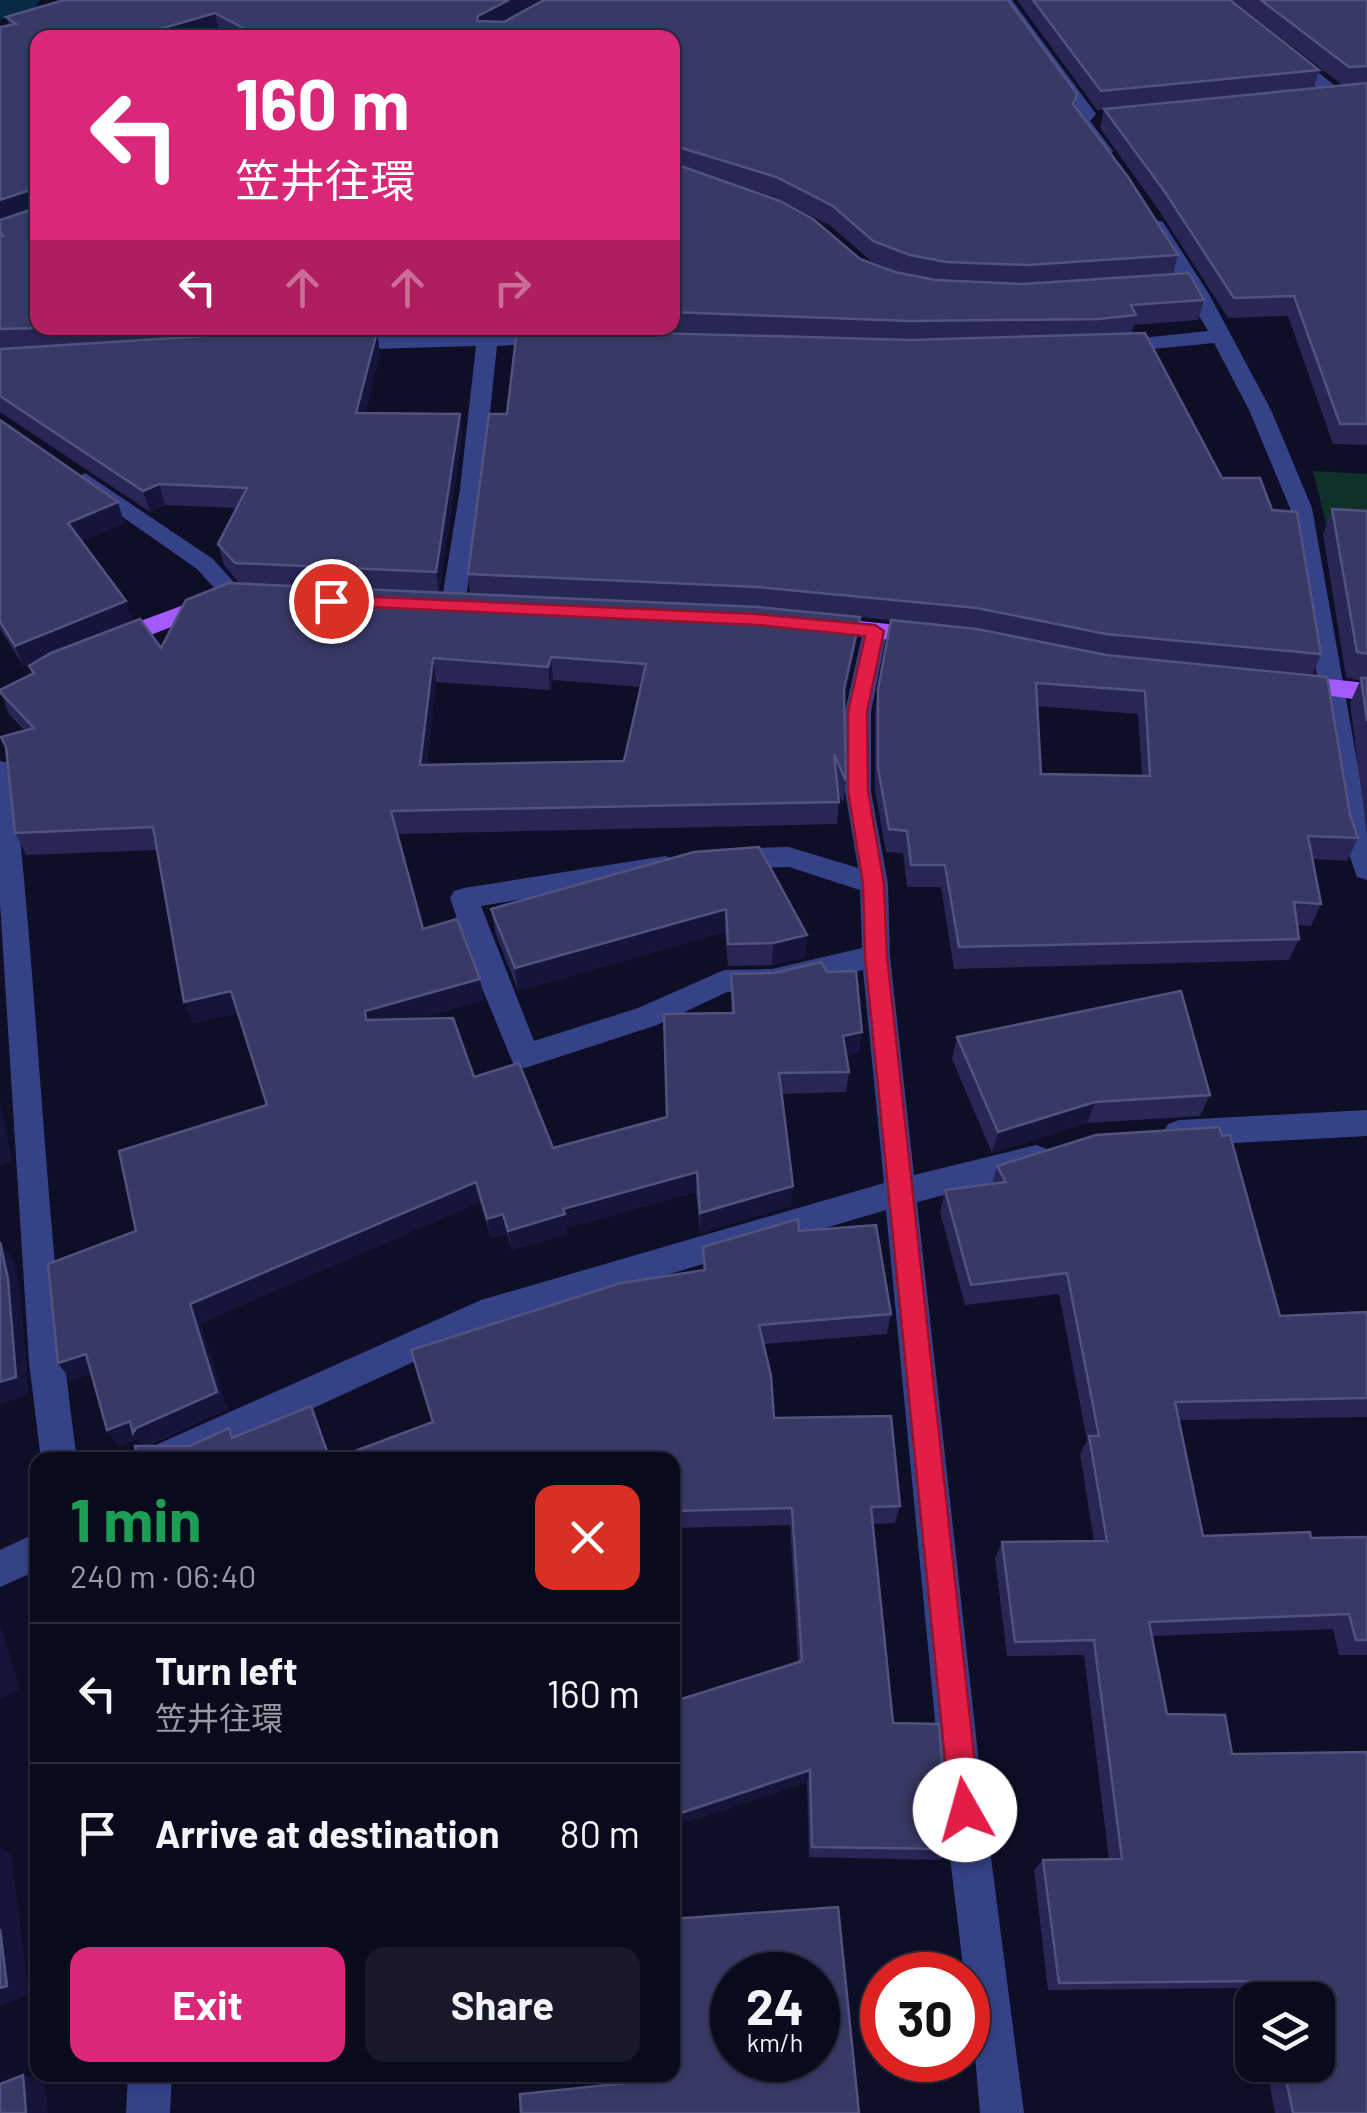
<!DOCTYPE html>
<html lang="en">
<head>
<meta charset="utf-8">
<style>
  :root { --surface:#0a0a1d; --page:#18182a; --text:#f1f3f6; --muted:#999aa4; --line:#2a2b3b; --accent:#db2777 }
  body { margin:0; font-family:Barlow,"Noto Sans JP",sans-serif; background:var(--page); color:var(--text); height:100vh; display:flex; flex-direction:column; font-size:38px; white-space:nowrap }
  * { box-sizing:border-box; margin:0 }
  p { font-size:32px; color:var(--muted) }
  .icon { flex:none; width:55px; height:55px; fill:none; stroke:currentColor; stroke-width:2; stroke-linecap:round; stroke-linejoin:round }
  .map { position:relative; flex:1; overflow:hidden }
  .drawer { position:absolute; left:30px; top:1452px; width:650px; height:630px; display:flex; flex-direction:column; background:var(--surface); border-radius:20px; box-shadow:0 2px 8px #0004,0 0 0 2px var(--line) }
  .drawer>* { flex:none }
  .banner { position:absolute; left:30px; top:30px; width:650px; height:305px; border-radius:20px; box-shadow:0 2px 8px #0004,0 0 0 2px var(--line); background:#db2777; color:#fff; overflow:hidden }
  .tools { position:absolute; left:1235px; top:1982px; display:grid; gap:20px }
  .tools a { display:grid; place-items:center; width:100px; height:100px; border-radius:20px; background:var(--surface); box-shadow:0 2px 8px #0004,0 0 0 2px var(--line); font-size:50px }
  .speed { position:absolute; left:710px; top:1952px; display:flex; gap:20px; font-size:50px; font-weight:700; text-align:center }
  .speed>* { display:grid; place-content:center; width:130px; height:130px; border-radius:50%; background:var(--surface); box-shadow:0 2px 8px #0004,0 0 0 2px var(--line); line-height:1 }
  .speed small { font-size:25px; font-weight:400 }
  .speed .limit { border:15px solid #d22; background:#fff; color:#111 }
  .pin { position:absolute; display:grid; place-items:center; width:85px; height:85px; color:#fff; margin:-42px; border:5px solid #fff; border-radius:50%; box-shadow:0 2px 10px #0007 }
  .me { position:absolute; width:110px; margin:-55px; rotate:353deg; stroke-linejoin:round; filter:drop-shadow(0 0 8px #0008) }
  .turn { display:flex; align-items:center; gap:35px; height:210px; padding:0 40px; font-size:45px }
  .turn .icon { width:130px; height:130px; stroke-width:2.5 }
  .turn b { display:block; font-size:70px; line-height:85px }
  .lanes { display:flex; align-items:center; height:95px; padding:0 40px; background:#0003; justify-content:center; gap:50px; direction:ltr }
  .lanes .off { opacity:.35 }
  .round { display:grid; place-items:center; flex:none; width:105px; height:105px; border-radius:20px; background:var(--page) }
  .summary { display:flex; align-items:center; justify-content:space-between; height:170px; padding:0 40px }
  h1 { font-size:60px; font-weight:700; line-height:75px; color:#1e9e55 }
  .cta { display:flex; gap:20px; margin-top:auto; padding:20px 40px }
  .cta a { flex:1; height:115px; border-radius:20px; background:var(--accent); color:#fff; font-size:40px; font-weight:700; line-height:115px; text-align:center }
  .cta a+a { background:var(--page); color:var(--text) }
  ul { padding:0; list-style:none }
  li { display:flex; align-items:center; gap:30px; height:140px; padding:0 40px; border-top:2px solid var(--line) }
  li div { flex:1 }
  li b { display:block; font-size:38px }
  li em { font-style:normal }
  .map>svg:first-child { display:block }
</style>
</head>
<body>
<div class="map">
<svg width="1367" height="2113" viewBox="0 0 1367 2113">
  <rect width="100%" height="100%" fill="#0e0e27"/>
  <polygon fill="#10312a" points="1313,471 1367,474 1367,534 1328,531"/>
  <g fill="none" stroke-linecap="round" stroke-linejoin="round">
    <polygon fill="#072a46" fill-rule="evenodd" points="0,0 40,0 33,11 0,20"/>
    <g fill="#364288" fill-rule="evenodd">
      <polygon points="996,0 1012,0 1096,114 1090,121 1113,151 1110,155 1098,155 1075,125 1072,121 1078,114"/>
      <polygon points="1279,51 1291,51 1348,96 1333,100 1279,59"/>
      <polygon points="1156,220 1163,222 1209,294 1271,410 1312,508 1367,817 1367,880 1357,877 1343,837 1290,508 1249,410 1214,343 1112,353 1102,347 1112,341 1208,331 1147,226"/>
      <polygon points="557,332 564,334 564,342 497,346 482,489 465,605 453,613 445,610 441,605 460,489 476,346 338,350 328,344 338,338"/>
      <polygon points="85,473 213,559 241,590 245,595 241,600 225,600 197,569 77,485 74,480"/>
      <polygon points="875,623 887,631 871,712 871,791 888,884 890,956 914,1175 1036,1145 1047,1149 1052,1158 1047,1167 1036,1171 917,1202 980,1772 1024,2113 980,2113 968,1975 964,1975 940,1772 886,1210 487,1328 201,1460 144,1460 149,1448 481,1300 884,1183 863,970 772,991 727,992 657,1025 525,1068 514,1065 510,1056 473,966 450,898 454,891 464,888 665,856 675,859 679,866 675,873 665,876 481,906 534,1041 638,1008 724,970 772,969 862,948 860,890 789,867 726,869 716,866 712,859 716,852 726,849 789,847 858,868 845,791 845,712 863,631"/>
      <path d="M 0,761 L 9,763 L 13,770 C 39,999 45,1231 77,1460 L 41,1460 L 29,1362 L 0,903 Z"/>
      <polygon points="1367,1110 1367,1136 1179,1146 1168,1142 1163,1133 1168,1124 1179,1120"/>
      <polygon points="38,1532 38,1570 0,1587 0,1550"/>
      <polygon points="128,2075 172,2075 170,2113 126,2113"/>
    </g>
    <g fill="#a45aff" fill-rule="evenodd">
      <polygon points="216,593 224,596 228,601 224,606 118,648 100,648 97,642 100,636"/>
      <polygon points="820,617 928,628 940,636 928,644 811,631 808,625"/>
      <polygon points="1291,675 1367,683 1367,701 1282,689 1279,683 1282,677"/>
    </g>
  </g>
  <g fill="#272655" fill-rule="evenodd">
    <path d="M 1008,0 L 1077,94 L 1075,106 L 1178,255 L 1173,274 L 1204,300 L 1198,320 L 1134,325 L 1132,333 L 1222,478 L 1321,654 L 1313,674 L 1124,656 L 1350,815 L 1358,838 L 1347,861 L 1313,859 L 1321,904 L 1311,926 L 1297,925 L 1299,939 L 1289,960 L 954,969 L 941,887 L 907,887 L 903,853 L 886,852 L 875,791 L 875,712 L 878,689 L 966,628 L 860,617 L 857,640 L 844,700 L 846,781 L 843,804 L 838,792 L 839,802 L 837,824 L 397,834 L 423,929 L 480,979 L 483,1000 L 417,1019 L 474,1077 L 553,1148 L 667,1117 L 731,1013 L 731,974 L 859,1053 L 847,1056 L 849,1072 L 846,1092 L 782,1094 L 791,1206 L 700,1233 L 696,1192 L 566,1228 L 567,1234 L 512,1250 L 507,1234 L 491,1238 L 480,1202 L 200,1323 L 227,1409 L 147,1446 L 190,1446 L 234,1437 L 311,1406 L 332,1460 L 433,1422 L 703,1270 L 703,1247 L 799,1231 L 891,1314 L 887,1334 L 764,1344 L 774,1418 L 900,1506 L 895,1523 L 873,1524 L 893,1723 L 948,1849 L 941,1860 L 809,1857 L 807,1782 L 672,1827 L 672,1702 L 798,1662 L 790,1525 L 672,1528 L 672,1460 L 138,1460 L 142,1446 L 137,1439 L 119,1447 L 91,1374 L 71,1380 L 58,1363 L 136,1231 L 267,1105 L 238,1013 L 193,1023 L 157,850 L 26,855 L 15,833 L 7,750 L 1,737 L 25,731 L 9,714 L 0,690 L 32,674 L 29,666 L 33,663 L 24,667 L 0,629 L 0,420 L 124,523 L 82,541 L 133,621 L 161,648 L 470,594 L 468,574 L 507,414 L 521,328 L 672,328 L 672,38 L 230,38 L 219,32 L 199,38 L 38,38 L 38,328 L 446,328 L 336,333 L 377,332 L 380,353 L 365,413 L 460,414 L 462,434 L 439,593 L 240,584 L 224,565 L 218,544 L 237,508 L 165,505 L 150,512 L 0,412 L 0,27 L 9,25 L 6,17 ZM 710,176 L 775,197 L 831,226 L 871,261 L 903,274 L 860,259 ZM 582,328 L 835,338 L 525,330 ZM 553,680 L 641,687 L 624,761 L 427,765 L 436,682 L 550,690 ZM 1037,706 L 1138,714 L 1142,776 L 1041,774 Z"/>
    <polygon points="1017,0 1230,0 1319,70 1314,88 1342,85 1232,0 1367,0 1367,445 1333,444 1288,316 1228,318 1160,212 1100,128 1104,109 1097,110"/>
    <polygon points="1332,509 1367,511 1367,835 1350,703 1360,681 1346,677 1323,534"/>
    <polygon points="694,852 807,935 805,957 772,965 728,966 725,932 518,991 495,932 491,909"/>
    <polygon points="957,1037 1210,1095 1200,1116 1087,1123 992,1153 952,1059"/>
    <polygon points="997,1166 1280,1316 1367,1312 1367,1417 1179,1420 1203,1536 1367,1537 1367,1655 1339,1655 1333,1629 1152,1636 1167,1714 1232,1754 1367,2113 1275,2113 1266,2065 1318,2065 1318,2000 1252,2001 1250,1988 1048,1990 1034,1870 1043,1860 1109,1860 1084,1655 1007,1656 995,1559 1002,1542 1094,1541 1080,1454 1087,1440 1059,1294 965,1305 940,1212 945,1190 992,1184"/>
    <polygon points="373,2075 426,2075 382,2079"/>
  </g>
  <g fill="#15153b">
    <polygon points="509,0 546,0 480,38 477,21 478,16"/>
    <polygon points="215,13 219,32 199,38 129,38"/>
    <polygon points="30,190 37,209 0,223 0,200"/>
    <polygon points="377,332 380,353 360,433 356,413"/>
    <polygon points="460,414 462,434 439,593 436,572"/>
    <polygon points="159,484 165,505 150,512 143,491"/>
    <polygon points="118,502 124,523 76,544 68,523"/>
    <polygon points="126,601 133,622 24,667 15,646"/>
    <polygon points="860,617 857,640 841,712 844,689"/>
    <polygon points="551,657 553,680 550,690 548,667"/>
    <polygon points="433,658 436,682 425,788 420,765"/>
    <polygon points="726,909 725,932 518,991 515,968"/>
    <polygon points="807,935 805,957 772,965 773,943"/>
    <polygon points="480,979 483,1000 370,1032 371,1042 365,1011"/>
    <polygon points="231,991 239,1013 193,1023 184,1002"/>
    <polygon points="862,1032 859,1053 840,1057 843,1036"/>
    <polygon points="0,1099 12,1161 0,1165"/>
    <polygon points="1095,1102 1087,1123 992,1153 998,1132"/>
    <polygon points="697,1172 696,1192 566,1228 567,1234 512,1250 508,1231 563,1209"/>
    <polygon points="476,1182 480,1202 200,1323 227,1409 147,1445 144,1450 137,1439 119,1447 107,1430 130,1421 190,1304"/>
    <polygon points="793,1186 791,1206 700,1233 700,1213"/>
    <polygon points="503,1214 507,1234 491,1238 487,1219"/>
    <polygon points="1,1242 14,1261 21,1298 29,1394 0,1404"/>
    <polygon points="86,1354 98,1372 71,1380 58,1363"/>
    <polygon points="311,1406 319,1425 332,1460 330,1460"/>
    <polygon points="0,1623 20,1689 0,1699"/>
    <polygon points="810,1770 807,1782 672,1827 672,1816"/>
    <polygon points="0,1848 11,1854 29,1994 0,2006"/>
    <polygon points="23,2075 45,2081 48,2113 26,2113"/>
  </g>
  <g fill="#393967" stroke="#52527f" stroke-width="2.5" fill-rule="evenodd">
    <polygon points="64,0 509,0 478,16 477,21 504,22 544,0 1008,0 1077,94 1073,104 1128,177 1178,255 1028,265 946,262 910,255 873,241 833,206 776,177 672,145 672,38 262,38 215,13 129,38 38,38 38,328 39,328 0,329 0,236 3,236 0,232 0,220 33,209 35,193 30,190 0,200 0,27 16,24 6,17"/>
    <polygon points="1033,0 1230,0 1319,70 1101,91"/>
    <polygon points="1261,0 1367,0 1367,66 1349,67"/>
    <polygon points="1367,83 1367,424 1340,424 1294,296 1234,298 1165,192 1104,109"/>
    <polygon points="672,163 780,201 813,219 860,259 895,272 935,280 1023,284 1189,273 1204,300 1131,305 1136,315 1099,319 910,321 672,312"/>
    <polygon points="517,329 911,340 1145,333 1222,478 1260,478 1272,510 1297,512 1321,654 1106,634 977,608 758,587 468,574 489,414 507,414"/>
    <polygon points="377,332 356,413 460,414 436,572 235,563 218,544 247,488 159,484 143,491 0,396 0,349 223,335"/>
    <polygon points="0,420 118,502 68,523 126,601 15,646 0,622"/>
    <polygon points="1332,509 1367,511 1367,654 1357,652"/>
    <path d="M 229,583 L 758,607 L 860,617 L 844,689 L 846,781 L 834,754 L 839,802 L 391,811 L 423,929 L 457,919 L 480,979 L 365,1011 L 366,1020 L 453,1018 L 474,1077 L 519,1063 L 553,1148 L 667,1117 L 664,1014 L 734,1013 L 731,974 L 774,973 L 821,962 L 827,972 L 856,971 L 862,1032 L 843,1036 L 849,1072 L 779,1073 L 793,1186 L 700,1213 L 697,1172 L 563,1209 L 565,1214 L 508,1231 L 503,1214 L 487,1219 L 476,1182 L 190,1304 L 217,1392 L 136,1428 L 133,1433 L 130,1421 L 107,1430 L 86,1354 L 58,1363 L 48,1264 L 136,1231 L 119,1151 L 267,1105 L 231,991 L 184,1002 L 153,827 L 15,833 L 6,747 L 1,737 L 34,728 L 0,692 L 0,690 L 34,673 L 29,666 L 51,653 L 140,619 L 161,648 L 186,600 ZM 551,657 L 646,664 L 624,761 L 420,765 L 433,658 L 548,667 Z"/>
    <path d="M 891,620 L 977,629 L 1106,655 L 1327,677 L 1350,815 L 1358,838 L 1308,836 L 1321,904 L 1294,902 L 1299,939 L 959,947 L 945,865 L 911,865 L 907,831 L 889,829 L 878,768 L 878,689 ZM 1036,683 L 1145,691 L 1150,776 L 1041,774 Z"/>
    <polygon points="1361,678 1367,678 1367,721"/>
    <polygon points="759,847 807,935 773,943 728,944 726,909 515,968 491,909 694,852"/>
    <polygon points="1181,991 1210,1095 1095,1102 998,1132 957,1037"/>
    <polygon points="1219,1127 1222,1136 1230,1135 1280,1316 1367,1312 1367,1398 1175,1402 1203,1536 1310,1532 1311,1538 1367,1537 1367,1640 1356,1640 1349,1614 1149,1622 1167,1714 1225,1715 1232,1754 1367,1752 1367,2113 1293,2113 1283,2065 1318,2065 1318,2000 1270,2000 1266,1981 1059,1983 1043,1860 1122,1859 1094,1640 1015,1642 1002,1542 1107,1541 1089,1436 1099,1436 1067,1273 971,1285 945,1190 1006,1182 997,1166 1096,1135"/>
    <polygon points="798,1219 799,1231 876,1225 891,1314 759,1325 771,1376 774,1418 891,1416 900,1506 871,1507 893,1723 939,1724 948,1849 812,1847 810,1770 672,1816 672,1702 802,1661 792,1508 672,1511 672,1460 331,1460 433,1422 411,1350 621,1283 705,1270 703,1247"/>
    <polygon points="0,1242 8,1279 16,1377 0,1382"/>
    <polygon points="311,1406 330,1460 138,1460 135,1446 190,1446 229,1428 232,1438"/>
    <path d="M 838,1907 L 859,2113 L 521,2113 L 520,2094 L 665,2079 L 665,2075 L 672,2075 L 672,1919 ZM 732,1975 L 818,1975 L 818,2060 L 732,2060 Z"/>
    <polygon points="0,1929 7,1986 0,1988"/>
    <polygon points="23,2075 26,2113 0,2113 0,2084"/>
  </g>
  <polygon fill="#e11d48" stroke="#92132f" stroke-width="2.5" points="331,595 757,614 875,625 884,631 867,712 868,791 884,884 887,956 980,1810 976,1820 965,1825 954,1820 950,1810 865,956 863,884 848,791 848,712 865,636 757,625 325,605 322,601"/>
</svg>
<div class="tools">
<a><svg class="icon" aria-label="layers" viewBox="0 0 24 24"><path d="M12 4l9 5-9 5-9-5zM3 14l9 5 9-5"/></svg></a>
</div>
<div class="speed"><div>24<small>km/h</small></div><div class="limit">30</div></div>
<div class="pin" style="left:331px;top:601px;background:#d93025"><svg class="icon" aria-label="arrive" viewBox="0 0 24 24"><path d="M6 21V4h12l-3 4 3 4H6"/></svg></div>
<svg class="me" style="left:965px;top:1810px" viewBox="-20 -20 40 40"><circle r="19" fill="#fff"/><path d="M0-13L10 11 0 6-10 11z" fill="#e11d48"/></svg>
<div class="banner">
<div class="turn"><svg class="icon" aria-label="left" viewBox="0 0 24 24"><path d="M17 20v-9H6M10 6l-5 5 5 5"/></svg><div><b>160 m</b>笠井往環</div></div>
<div class="lanes"><svg class="icon" aria-label="left" viewBox="0 0 24 24"><path d="M17 20v-9H6M10 6l-5 5 5 5"/></svg><svg class="icon off" aria-label="ahead" viewBox="0 0 24 24"><path d="M12 20V5M6 11l6-6 6 6"/></svg><svg class="icon off" aria-label="ahead" viewBox="0 0 24 24"><path d="M12 20V5M6 11l6-6 6 6"/></svg><svg class="icon off" aria-label="right" viewBox="0 0 24 24"><path d="M7 20v-9h11M14 6l5 5-5 5"/></svg></div>
</div>
<section class="drawer">
<div class="summary"><div><h1>1 min</h1><p>240 m · 06:40</p></div><a class="round" style="background:#d93025;color:#fff"><svg class="icon" aria-label="close" viewBox="0 0 24 24"><path d="M6 6l12 12M18 6L6 18"/></svg></a></div>
<ul>
<li><svg class="icon" aria-label="left" viewBox="0 0 24 24"><path d="M17 20v-9H6M10 6l-5 5 5 5"/></svg><div><b>Turn left</b><p>笠井往環</p></div><em>160 m</em></li>
<li><svg class="icon" aria-label="arrive" viewBox="0 0 24 24"><path d="M6 21V4h12l-3 4 3 4H6"/></svg><div><b>Arrive at destination</b></div><em>80 m</em></li>
</ul>
<div class="cta"><a>Exit</a><a>Share</a></div>
</section>
</div>
</body>
</html>
